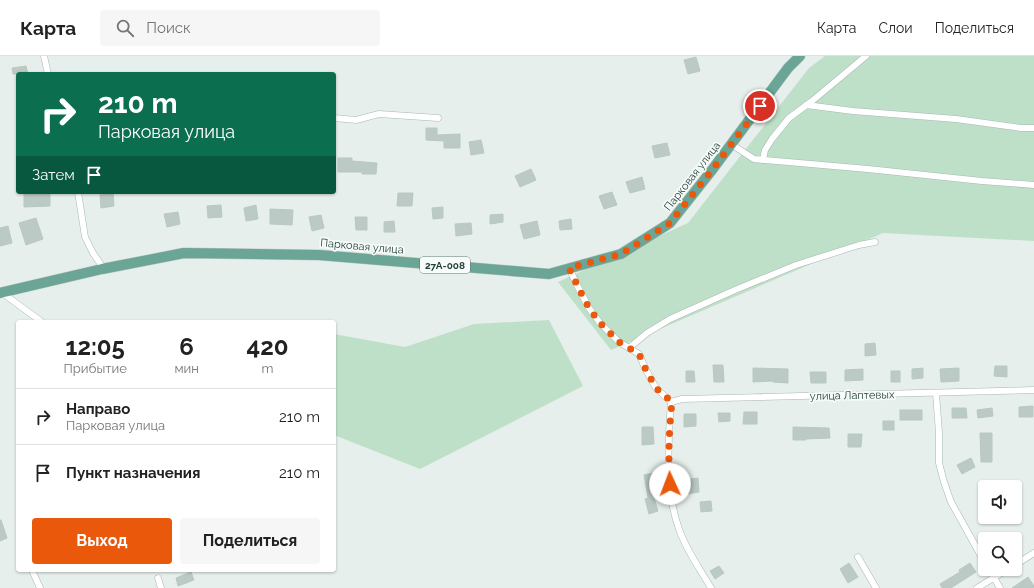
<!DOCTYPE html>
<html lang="ru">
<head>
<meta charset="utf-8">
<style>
  :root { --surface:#fff; --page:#f6f6f6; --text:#222; --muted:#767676; --line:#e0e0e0; --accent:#ea580c }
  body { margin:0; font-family:Raleway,sans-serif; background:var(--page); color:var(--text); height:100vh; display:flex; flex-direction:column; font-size:15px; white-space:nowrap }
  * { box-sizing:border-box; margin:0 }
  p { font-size:13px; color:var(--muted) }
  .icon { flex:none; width:22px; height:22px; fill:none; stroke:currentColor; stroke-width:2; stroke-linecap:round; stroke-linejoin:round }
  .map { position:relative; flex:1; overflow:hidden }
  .sheet { position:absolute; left:16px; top:264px; width:320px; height:252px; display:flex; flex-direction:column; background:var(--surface); border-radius:4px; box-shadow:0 1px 3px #0004 }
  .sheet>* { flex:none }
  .hud { position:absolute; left:16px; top:16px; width:320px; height:122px; border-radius:4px; box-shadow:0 1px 3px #0004; background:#0b6e4f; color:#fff; overflow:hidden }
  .tools { position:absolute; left:978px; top:424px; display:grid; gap:8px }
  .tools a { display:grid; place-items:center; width:44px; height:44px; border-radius:4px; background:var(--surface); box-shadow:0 1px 3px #0004; font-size:20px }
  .pin { position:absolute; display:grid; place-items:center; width:34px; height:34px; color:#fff; margin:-17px; border:2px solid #fff; border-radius:50%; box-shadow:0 1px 4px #0007 }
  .me { position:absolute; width:44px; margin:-22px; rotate:358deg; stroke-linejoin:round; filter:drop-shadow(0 0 3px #0008) }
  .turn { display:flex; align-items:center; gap:14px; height:84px; padding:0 16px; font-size:18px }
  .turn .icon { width:52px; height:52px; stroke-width:2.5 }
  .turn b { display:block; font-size:28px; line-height:34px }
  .then { display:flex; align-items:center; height:38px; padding:0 16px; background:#0003; gap:8px; font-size:15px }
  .eta { display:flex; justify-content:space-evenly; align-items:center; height:68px; text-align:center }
  .eta b { font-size:24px; font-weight:700; line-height:28px }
  .action { display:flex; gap:8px; margin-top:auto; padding:8px 16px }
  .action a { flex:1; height:46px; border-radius:4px; background:var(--accent); color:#fff; font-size:16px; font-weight:700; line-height:46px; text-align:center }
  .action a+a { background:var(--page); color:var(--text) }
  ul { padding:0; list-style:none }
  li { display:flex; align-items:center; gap:12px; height:56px; padding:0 16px; border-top:1px solid var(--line) }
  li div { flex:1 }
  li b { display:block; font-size:15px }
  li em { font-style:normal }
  header { display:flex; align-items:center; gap:24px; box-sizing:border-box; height:56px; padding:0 20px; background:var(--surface); border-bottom:1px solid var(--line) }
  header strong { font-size:19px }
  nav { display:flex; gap:22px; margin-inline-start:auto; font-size:14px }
  .search { width:280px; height:36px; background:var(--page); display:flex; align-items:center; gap:10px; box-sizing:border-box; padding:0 14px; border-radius:4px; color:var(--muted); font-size:15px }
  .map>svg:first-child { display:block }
</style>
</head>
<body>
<header>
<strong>Карта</strong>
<div class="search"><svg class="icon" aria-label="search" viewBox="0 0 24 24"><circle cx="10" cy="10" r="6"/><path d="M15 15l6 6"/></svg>Поиск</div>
<nav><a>Карта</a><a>Слои</a><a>Поделиться</a></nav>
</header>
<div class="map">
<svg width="1034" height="532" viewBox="0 0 1034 532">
  <rect width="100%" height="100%" fill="#e6efeb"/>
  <g fill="#bfe0c8">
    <polygon points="825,0 1034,0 1034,185 883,177 611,294 558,226 688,167 809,12"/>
    <polygon points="549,264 583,330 420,413 334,379 334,278 405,291 474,268"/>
  </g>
  <g fill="#bbcac4" stroke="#b8c9c2">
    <polygon points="696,1 700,15 688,18 684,4"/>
    <polygon points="26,10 28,18 13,18 12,12"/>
    <polygon points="426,72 437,72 437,79 460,78 460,92 444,92 444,85 426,84"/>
    <polygon points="481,84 484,97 471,99 469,86"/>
    <polygon points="667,87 670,99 655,102 652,90"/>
    <polygon points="338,102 352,102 352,105 377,107 376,118 362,118 362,116 338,116"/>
    <polygon points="531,113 536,124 520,131 515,120"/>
    <polygon points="642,121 645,133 630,137 626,126"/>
    <polygon points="24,136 50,136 50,150 24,151"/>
    <polygon points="612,136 617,149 604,153 599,140"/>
    <polygon points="113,137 114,150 101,152 100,139"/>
    <polygon points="398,137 413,137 412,150 397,150"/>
    <polygon points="221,149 222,161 208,162 207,150"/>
    <polygon points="256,149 258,163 246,165 244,152"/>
    <polygon points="443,151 443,162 433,163 432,152"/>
    <polygon points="270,153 293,154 292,169 270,168"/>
    <polygon points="178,156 180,168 167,171 164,158"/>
    <polygon points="503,158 503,166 490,168 490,159"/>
    <polygon points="321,159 324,172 312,175 309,161"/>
    <polygon points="355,161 367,161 367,174 356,174"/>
    <polygon points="36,162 43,183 26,189 19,167"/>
    <polygon points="571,163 572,173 560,174 559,165"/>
    <polygon points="394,165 395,176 384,176 384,166"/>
    <polygon points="537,165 540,179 524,183 520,169"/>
    <polygon points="471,167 472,178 456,180 455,168"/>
    <polygon points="8,170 12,187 0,190 0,172"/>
    <polygon points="875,287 876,299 865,300 865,288"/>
    <polygon points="713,309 723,309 724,326 714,326"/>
    <polygon points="995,310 1007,310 1007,321 994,320"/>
    <polygon points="753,312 788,313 788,327 773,326 773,325 753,326"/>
    <polygon points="923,312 923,322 912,323 912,313"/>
    <polygon points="959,312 959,325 941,326 940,313"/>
    <polygon points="863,313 863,324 845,325 845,314"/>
    <polygon points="686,315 694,315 695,326 686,326"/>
    <rect x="891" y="315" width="9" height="11"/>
    <polygon points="810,316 826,316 826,327 811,327"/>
    <polygon points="1033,350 1033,361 1019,361 1019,351"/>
    <polygon points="952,352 966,352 967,362 952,362"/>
    <polygon points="992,352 993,360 978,362 977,354"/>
    <rect x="900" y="354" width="22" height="10"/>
    <polygon points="744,356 757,356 757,368 743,368"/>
    <polygon points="718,357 730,357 730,365 719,366"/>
    <polygon points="684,358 696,358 696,370 684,371"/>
    <rect x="883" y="365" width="11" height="9"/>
    <polygon points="642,371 653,371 654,388 642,389"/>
    <polygon points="793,371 829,372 830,382 806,383 806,384 793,384"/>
    <polygon points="980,377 992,377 992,406 981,406"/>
    <polygon points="848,378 862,378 861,391 848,391"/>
    <polygon points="971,402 975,411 962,418 957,409"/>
    <polygon points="653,417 655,431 651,432 658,455 649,458 645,443 648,442 644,419"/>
    <polygon points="698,422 699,436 687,438 685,424"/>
    <polygon points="711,445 712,455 701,456 700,446"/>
    <polygon points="0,464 1,464 7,482 0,485"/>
    <polygon points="849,507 858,521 848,527 840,513"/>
    <polygon points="970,507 976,516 951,532 942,532 940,528 960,516 959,514"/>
    <polygon points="719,510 724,517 715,523 710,515"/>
    <polygon points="191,516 194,524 178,530 176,522"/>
    <polygon points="1028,521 1034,530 1034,532 1012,532"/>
  </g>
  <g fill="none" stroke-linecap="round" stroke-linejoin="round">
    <defs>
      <g id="minor">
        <polyline points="44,0 48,18"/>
        <polyline points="806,49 853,55 956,63 1021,72 1034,72"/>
        <polyline points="334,62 356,64 379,58 438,62"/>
        <polyline points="731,88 754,103 868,113 982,125 1034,129"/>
        <polyline points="763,104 765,94 772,83 789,62 812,45 866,0"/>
        <polyline points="78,136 85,181 93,197 104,213"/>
        <polyline points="569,212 578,231 589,252 600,267 619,286 639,298 646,314 656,332 671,346"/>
        <polyline points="1,236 42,266"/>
        <polyline points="629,292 647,277 670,263 735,234 796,209 859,189 875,186"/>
        <polyline points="936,337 939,377 939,407 944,426 951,446 985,507"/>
        <polyline points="671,346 682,343 1034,334"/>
        <path d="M 671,346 C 668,386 665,435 679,473 C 686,494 700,513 711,532"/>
        <polyline points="858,501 876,532"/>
        <polyline points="1015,509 1034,497"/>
        <polyline points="989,513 1000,532"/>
        <polyline points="32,514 40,532"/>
        <polyline points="158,522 161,532"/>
        <polyline points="977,532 1008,513"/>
      </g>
      <polyline id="primary" points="0,237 102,213 184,197 319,199 549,218 621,198 670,167 712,114 788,12 800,0"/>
    </defs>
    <use href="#minor" stroke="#a8b8b2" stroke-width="7"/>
    <use href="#primary" stroke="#c2cac8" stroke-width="11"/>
    <use href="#minor" stroke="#fff" stroke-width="6"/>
    <use href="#primary" stroke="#6aa596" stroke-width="10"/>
  </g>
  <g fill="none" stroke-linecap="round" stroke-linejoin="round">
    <path stroke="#ea580c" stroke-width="7" stroke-dasharray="0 12.6" d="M 670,428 C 668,401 669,373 672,346 L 656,332 L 646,314 L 639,298 L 619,286 L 600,267 L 589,252 L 578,231 L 569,212 L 621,198 L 670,167 L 712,114 L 760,50"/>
  </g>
  <g text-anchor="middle" stroke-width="3.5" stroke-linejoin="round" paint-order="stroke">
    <rect fill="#f7fbf9" stroke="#637a73" stroke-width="1" x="420" y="201" width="50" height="16" rx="3"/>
    <g font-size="10" font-weight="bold" fill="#24423a">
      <text x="445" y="213">27А-008</text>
    </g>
    <g font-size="11" fill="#24423a" stroke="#f7fbf9">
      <text transform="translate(692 120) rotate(-52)" y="4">Парковая улица</text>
      <text transform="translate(362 190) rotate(5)" y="4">Парковая улица</text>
      <text transform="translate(852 339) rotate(-1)" y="4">улица Лаптевых</text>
    </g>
  </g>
</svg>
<div class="tools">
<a><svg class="icon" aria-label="sound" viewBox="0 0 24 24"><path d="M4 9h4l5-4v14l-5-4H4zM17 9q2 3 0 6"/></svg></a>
<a><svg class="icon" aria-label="search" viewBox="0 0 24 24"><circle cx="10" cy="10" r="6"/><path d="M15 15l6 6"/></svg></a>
</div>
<div class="pin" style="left:760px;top:50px;background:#d93025"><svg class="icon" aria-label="arrive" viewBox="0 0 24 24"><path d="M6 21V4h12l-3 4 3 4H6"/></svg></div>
<svg class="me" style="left:670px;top:428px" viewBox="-20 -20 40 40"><circle r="19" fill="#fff"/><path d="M0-13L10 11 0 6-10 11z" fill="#ea580c"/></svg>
<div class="hud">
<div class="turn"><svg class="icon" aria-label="right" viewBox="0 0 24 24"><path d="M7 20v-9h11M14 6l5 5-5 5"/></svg><div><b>210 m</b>Парковая улица</div></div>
<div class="then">Затем<svg class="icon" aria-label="arrive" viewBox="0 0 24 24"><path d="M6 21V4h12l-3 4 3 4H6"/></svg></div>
</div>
<section class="sheet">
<div class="eta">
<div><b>12:05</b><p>Прибытие</p></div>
<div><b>6</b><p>мин</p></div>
<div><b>420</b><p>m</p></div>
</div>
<ul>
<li><svg class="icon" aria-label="right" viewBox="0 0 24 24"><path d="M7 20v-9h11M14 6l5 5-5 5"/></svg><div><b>Направо</b><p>Парковая улица</p></div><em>210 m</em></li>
<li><svg class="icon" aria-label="arrive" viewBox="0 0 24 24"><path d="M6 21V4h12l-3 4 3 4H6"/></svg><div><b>Пункт назначения</b></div><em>210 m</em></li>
</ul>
<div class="action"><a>Выход</a><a>Поделиться</a></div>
</section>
</div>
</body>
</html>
